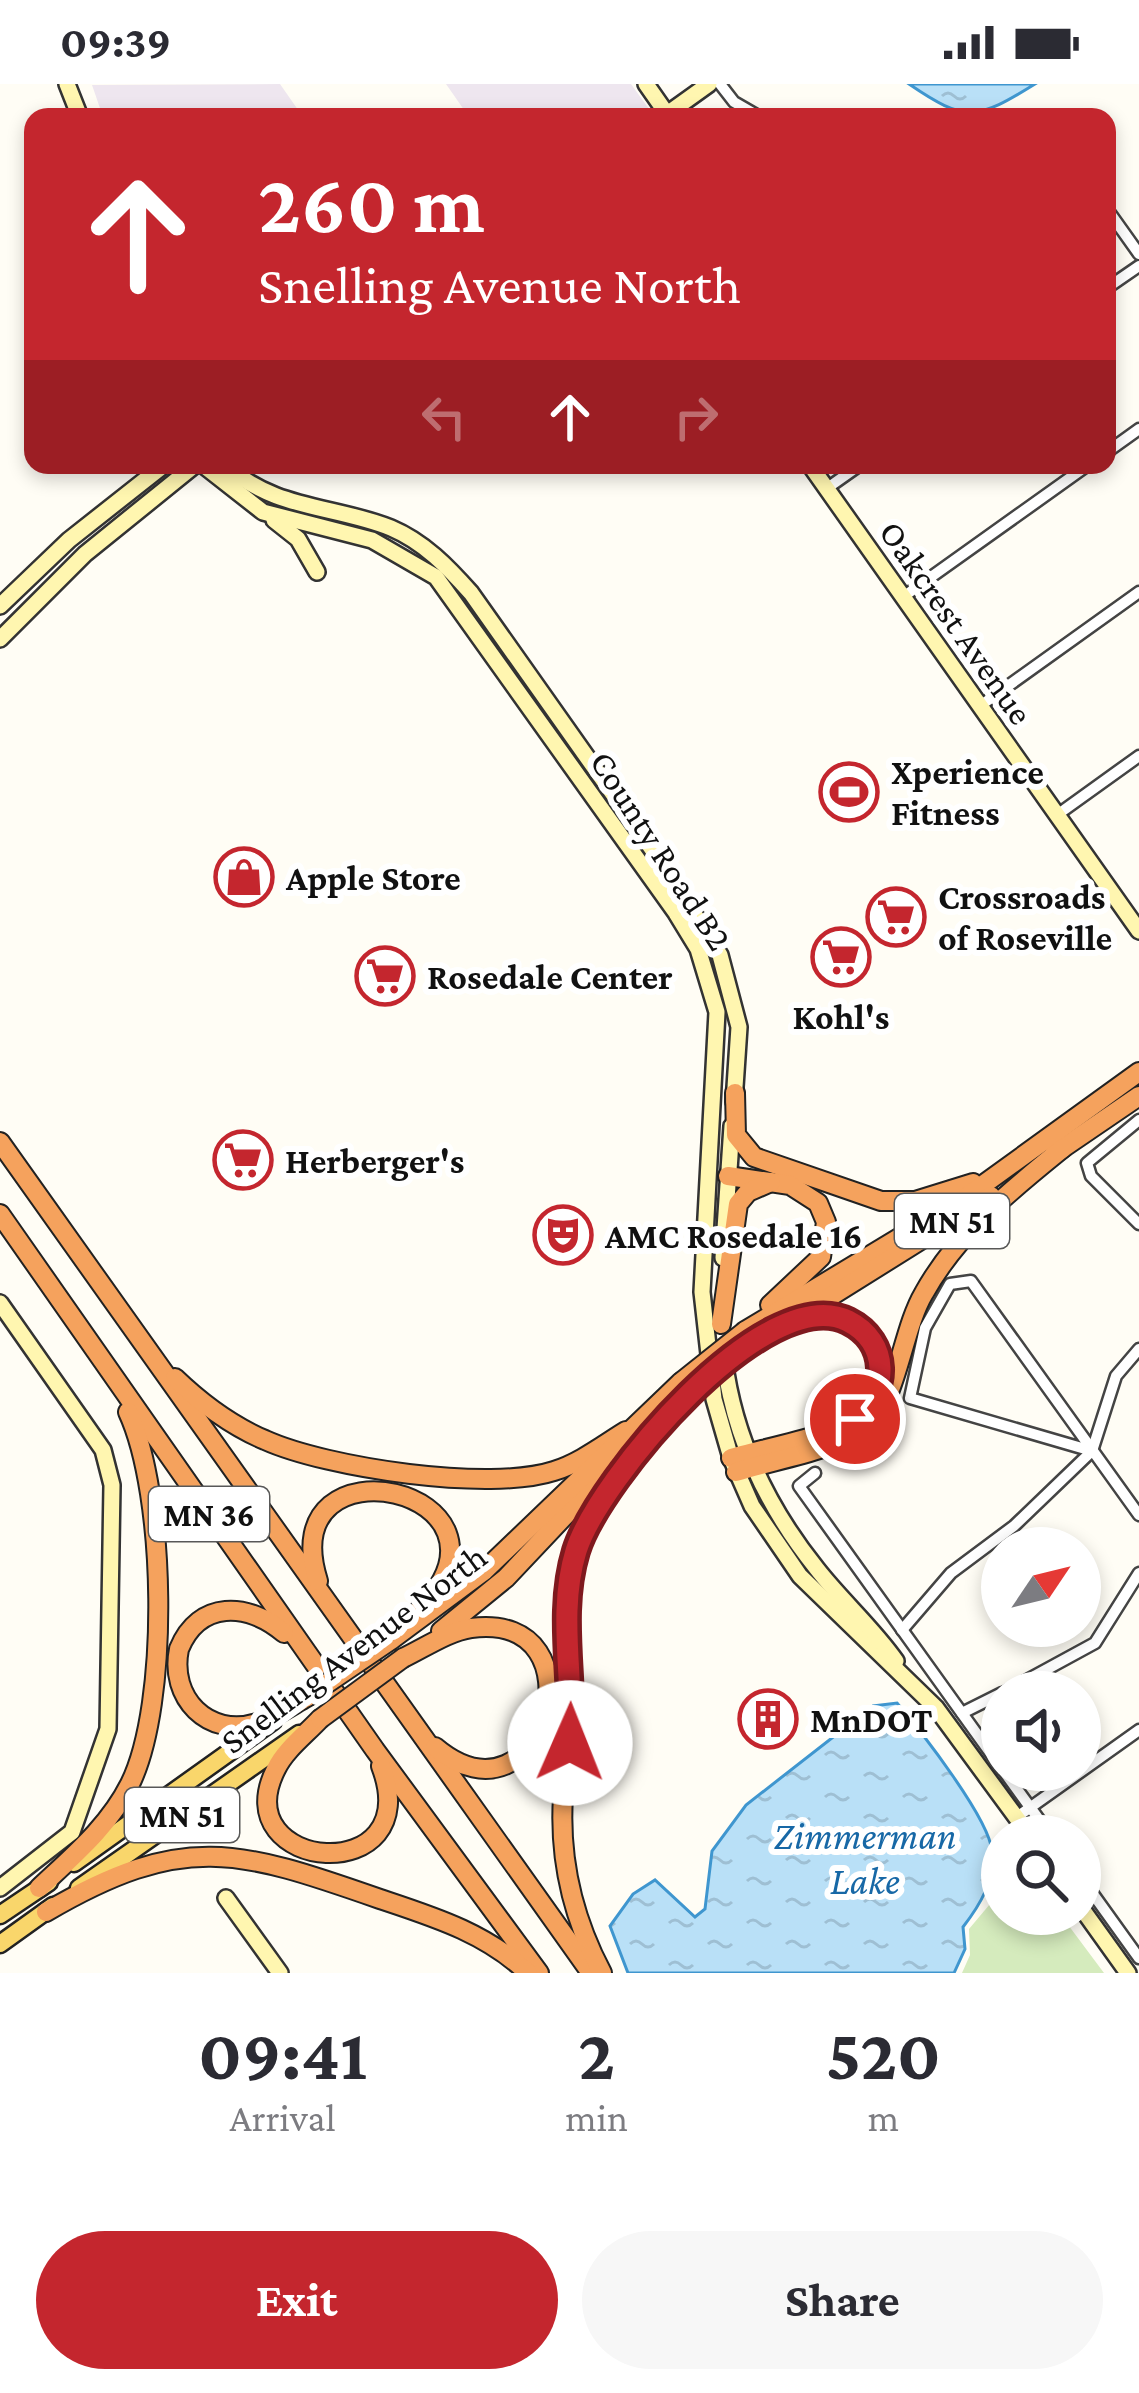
<!DOCTYPE html>
<html lang="en">
<head>
<meta charset="utf-8">
<style>
  :root { --surface:#fff; --page:#f7f7f7; --text:#2b2b33; --muted:#7c7c81; --accent:#c4262e }
  body { margin:0; font-family:"Crimson Pro",serif; background:var(--page); color:var(--text); height:100vh; display:flex; flex-direction:column; font-size:45px; white-space:nowrap }
  * { box-sizing:border-box; margin:0 }
  p { font-size:39px; color:var(--muted) }
  .icon { flex:none; width:66px; height:66px; fill:none; stroke:currentColor; stroke-width:2; stroke-linecap:round; stroke-linejoin:round }
  .map { position:relative; height:1889px; overflow:hidden }
  .sheet { display:flex; flex-direction:column; background:var(--surface); flex:1 }
  .sheet>* { flex:none }
  .hud { position:absolute; left:24px; top:24px; width:1092px; height:366px; border-radius:24px; box-shadow:0 6px 18px #0003; background:#c4262e; color:#fff; overflow:hidden }
  .needle { width:78px; rotate:55deg }
  .tools { position:absolute; left:981px; top:1443px; display:grid; gap:24px }
  .tools a { display:grid; place-items:center; width:120px; height:120px; border-radius:50%; background:var(--surface); box-shadow:0 6px 18px #0003; font-size:60px }
  .pin { position:absolute; display:grid; place-items:center; width:102px; height:102px; color:#fff; margin:-51px; border:6px solid #fff; border-radius:50%; box-shadow:0 3px 12px #0007 }
  .me { position:absolute; width:132px; margin:-66px; rotate:1deg; stroke-linejoin:round; filter:drop-shadow(0 0 9px #0008) }
  .turn { display:flex; align-items:center; gap:42px; height:252px; padding:0 36px; font-size:54px }
  .turn .icon { width:156px; height:156px; stroke-width:2.5 }
  .turn b { display:block; font-size:84px; line-height:102px }
  .lanes { display:flex; align-items:center; height:114px; padding:0 36px; background:#0003; justify-content:center; gap:60px; direction:ltr }
  .lanes .off { opacity:.35 }
  .eta { display:flex; justify-content:space-evenly; align-items:center; height:204px; text-align:center }
  .eta b { font-size:72px; font-weight:700; line-height:84px }
  .button { display:flex; gap:24px; margin-top:auto; padding:24px 36px }
  .button a { flex:1; height:138px; border-radius:72px; background:var(--accent); color:#fff; font-size:48px; font-weight:700; line-height:138px; text-align:center }
  .button a+a { background:var(--page); color:var(--text) }
  .status { display:flex; justify-content:space-between; align-items:center; height:84px; padding:0 60px; background:var(--surface); direction:ltr }
  .status svg { height:33px; fill:currentColor }
  .map>svg:first-child { display:block }
</style>
</head>
<body>
<div class="status"><b>09:39</b><svg viewBox="0 0 49 12"><path d="M0 12V9h3v3zM5 12V6h3v6zM10 12V3h3v9zM15 12V0h3v12zM26 1h20v11H26zM47 4h2v5h-2z"/></svg></div>
<div class="map">
<svg width="1139" height="1889" viewBox="0 0 1139 1889">
  <defs>
    <pattern id="water-ripples" width="26" height="14" patternUnits="userSpaceOnUse" patternTransform="scale(3)"><rect width="26" height="14" fill="#b9e0f7"/><path d="M2 4q2-2 4 0t4 0M15 11q2-2 4 0t4 0" fill="none" stroke="#9ebfd3"/></pattern>
  </defs>
  <rect width="100%" height="100%" fill="#fffdf5"/>
  <g fill="#eee6ef">
    <polygon points="280,0 303,33 103,33 92,1"/>
    <polygon points="446,0 631,0 649,25 637,33 469,33"/>
  </g>
  <polygon fill="#d5ebbd" points="997,1770 1002,1774 1002,1830 1060,1830 1104,1889 962,1889 970,1871 969,1845 990,1820"/>
  <g fill="url(#water-ripples)" stroke="#3f96cf" stroke-width="3">
    <path d="M 909,0 L 1035,0 C 977,36 966,39 909,0 Z"/>
    <path d="M 897,1619 C 920,1646 989,1734 992,1767 C 995,1797 980,1821 963,1843 L 965,1865 L 954,1889 L 628,1889 L 610,1842 L 633,1810 L 655,1796 L 695,1833 L 705,1825 L 712,1767 L 746,1721 L 873,1622 Z"/>
  </g>
  <g fill="none" stroke-linecap="round" stroke-linejoin="round">
    <defs>
      <g id="street">
        <polyline points="720,0 734,18 760,33"/>
        <polyline points="1107,125 1139,170"/>
        <polyline points="1107,204 1139,182"/>
        <polyline points="1107,368 1139,345"/>
        <polyline points="826,405 860,381"/>
        <polyline points="903,513 1088,381"/>
        <polyline points="980,622 1139,508"/>
        <polyline points="1057,731 1139,672"/>
        <polyline points="1139,1036 1087,1079 1091,1092 1139,1140"/>
        <polyline points="1092,1367 910,1314 925,1244 950,1200 971,1197 1139,1431"/>
        <polyline points="815,1389 799,1402 1002,1685"/>
        <polyline points="902,1546 951,1489 1014,1442 1092,1367 1116,1292 1139,1265"/>
        <polyline points="1005,1608 1095,1559 1139,1489"/>
        <polyline points="962,1629 1002,1609"/>
        <polyline points="1003,1686 1051,1752"/>
        <polyline points="1017,1733 1139,1646"/>
        <polyline points="1080,1792 1139,1874"/>
      </g>
      <g id="secondary">
        <polyline points="67,0 80,33"/>
        <polyline points="646,0 667,30"/>
        <polyline points="663,33 709,0"/>
        <polyline points="203,381 263,428 372,456 436,493 676,829 698,865 717,928 702,1208 714,1315 731,1374 752,1422 800,1492 936,1624 1030,1752"/>
        <path d="M 226,381 C 274,426 334,421 391,444 C 424,458 448,483 471,509 L 666,785 L 720,871 L 739,943 L 734,1018"/>
        <polyline points="810,381 1139,847"/>
        <polyline points="274,436 298,455 317,488"/>
        <polyline points="0,522 69,456 164,381"/>
        <polyline points="0,555 85,470 195,381"/>
        <polyline points="723,1174 732,1042"/>
        <polyline points="0,1219 103,1366 112,1401 108,1645 72,1748 0,1804"/>
        <path d="M 724,1275 C 734,1354 768,1424 817,1485 C 842,1517 873,1544 896,1577"/>
        <polyline points="226,1814 280,1889"/>
        <polyline points="1080,1822 1128,1889"/>
      </g>
      <g id="primary">
        <polyline points="74,1779 273,1637"/>
        <polyline points="79,1804 299,1650"/>
        <polyline points="0,1831 49,1798"/>
        <polyline points="0,1860 53,1822"/>
      </g>
      <g id="highway">
        <polyline points="735,1009 736,1051 754,1073 881,1117 915,1117 973,1099"/>
        <polyline points="0,1058 591,1889"/>
        <polyline points="1054,1070 1139,1012"/>
        <polyline points="728,1092 790,1101 818,1119 826,1138 821,1173 770,1221"/>
        <polyline points="0,1130 375,1666 539,1889"/>
        <polyline points="721,1240 738,1120 748,1108 771,1098"/>
        <polyline points="745,1247 962,1116 1139,988"/>
        <polyline points="748,1264 991,1112"/>
        <path d="M 175,1294 C 201,1319 232,1342 265,1356 C 327,1384 490,1408 554,1387 C 580,1379 603,1361 626,1347"/>
        <path d="M 731,1374 C 764,1364 841,1351 865,1328 C 912,1282 852,1212 797,1238"/>
        <path d="M 736,1388 C 776,1375 833,1368 866,1342 C 898,1317 901,1248 924,1209 C 958,1148 1010,1107 1063,1064"/>
        <path d="M 318,1497 C 271,1347 537,1405 420,1525"/>
        <polyline points="441,1547 506,1494 607,1387"/>
        <path d="M 284,1549 C 248,1518 199,1516 179,1565 C 169,1614 208,1654 257,1639 C 274,1634 291,1622 307,1613"/>
        <polyline points="391,1556 484,1487 681,1298"/>
        <path d="M 403,1574 C 424,1564 449,1547 471,1544 C 607,1526 544,1755 435,1663"/>
        <path d="M 320,1635 C 305,1651 285,1666 276,1685 C 223,1789 428,1806 381,1682"/>
        <path d="M 39,1804 C 73,1772 109,1742 130,1700 C 170,1619 166,1410 128,1328"/>
        <path d="M 46,1828 C 183,1748 237,1765 380,1815 C 434,1833 486,1849 528,1889"/>
        <path d="M 602,1889 C 573,1834 559,1775 563,1713 C 565,1685 571,1658 572,1631 C 573,1568 558,1509 582,1449 C 600,1406 630,1372 660,1337"/>
      </g>
    </defs>
    <use href="#street" stroke="#444" stroke-width="15"/>
    <use href="#secondary" stroke="#333" stroke-width="20"/>
    <use href="#primary" stroke="#222" stroke-width="21"/>
    <use href="#highway" stroke="#222" stroke-width="22"/>
    <use href="#street" stroke="#fff" stroke-width="10"/>
    <use href="#secondary" stroke="#fff6b0" stroke-width="15"/>
    <use href="#primary" stroke="#f9d66b" stroke-width="16"/>
    <use href="#highway" stroke="#f5a25d" stroke-width="18"/>
    <defs>
      <g id="highway-bridge">
        <polyline points="681,1298 745,1247"/>
        <polyline points="683,1316 748,1264"/>
        <polyline points="307,1613 391,1556"/>
        <polyline points="320,1635 403,1574"/>
      </g>
    </defs>
    <use href="#highway-bridge" stroke="#222" stroke-width="22" stroke-linecap="butt"/>
    <use href="#highway-bridge" stroke="#f5a25d" stroke-width="18"/>
  </g>
  <g fill="none" stroke-linecap="round" stroke-linejoin="round">
    <defs>
      <path id="route" d="M 570,1659 C 574,1595 557,1529 576,1467 C 598,1396 766,1196 848,1237 C 890,1258 889,1308 855,1335"/>
    </defs>
    <use href="#route" stroke="#7f191e" stroke-width="30"/>
    <use href="#route" stroke="#c4262e" stroke-width="21"/>
  </g>
  <defs>
    <symbol id="stadium-ring" viewBox="-11 -11 22 22"><circle r="9.5" fill="#fff" stroke="#c4262e" stroke-width="1.5"/><path d="M0-5a6.5 5 0 1 0 0 10a6.5 5 0 1 0 0-10ZM-3.5-1.8h7v3.6h-7Z" fill="#c4262e"/></symbol>
    <symbol id="shop-ring" viewBox="-11 -11 22 22"><circle r="9.5" fill="#fff" stroke="#c4262e" stroke-width="1.5"/><path d="M-5-2.5h2.3a2.7 3.5 0 0 1 5.4 0H5L5.5 6h-11ZM-1.5-2.5h3a1.5 2.3 0 0 0-3 0Z" fill="#c4262e"/></symbol>
    <symbol id="supermarket-ring" viewBox="-11 -11 22 22"><circle r="9.5" fill="#fff" stroke="#c4262e" stroke-width="1.5"/><path d="M-6-5.5h2.5l.6 2H6L4.5 2H-2.5L-4.4-4H-6ZM-1.5 3.2a1.3 1.3 0 1 0 .1 0ZM3 3.2a1.3 1.3 0 1 0 .1 0Z" fill="#c4262e"/></symbol>
    <symbol id="theatre-ring" viewBox="-11 -11 22 22"><circle r="9.5" fill="#fff" stroke="#c4262e" stroke-width="1.5"/><path d="M-5-5.5Q0-4 5-5.5V0Q5 5 0 6Q-5 5-5 0ZM-3.3-2.5H-1v1.5H-3.3ZM1-2.5H3.3v1.5H1ZM-2.8 1Q0 5.5 2.8 1Z" fill="#c4262e"/></symbol>
    <symbol id="building-ring" viewBox="-11 -11 22 22"><circle r="9.5" fill="#fff" stroke="#c4262e" stroke-width="1.5"/><path d="M-4-6H4V6H1V3H-1V6H-4ZM-2.5-4.3h1.7v1.8h-1.7ZM.8-4.3h1.7v1.8H.8ZM-2.5-1h1.7V.8h-1.7ZM.8-1h1.7V.8H.8Z" fill="#c4262e"/></symbol>
  </defs>
  <g fill-rule="evenodd">
    <use href="#stadium-ring" x="816" y="675" width="66" height="66"/>
    <use href="#shop-ring" x="211" y="760" width="66" height="66"/>
    <use href="#supermarket-ring" x="863" y="800" width="66" height="66"/>
    <use href="#supermarket-ring" x="808" y="840" width="66" height="66"/>
    <use href="#supermarket-ring" x="352" y="859" width="66" height="66"/>
    <use href="#supermarket-ring" x="210" y="1043" width="66" height="66"/>
    <use href="#theatre-ring" x="530" y="1118" width="66" height="66"/>
    <use href="#building-ring" x="735" y="1602" width="66" height="66"/>
  </g>
  <g text-anchor="middle" stroke-width="12" stroke-linejoin="round" paint-order="stroke">
    <g fill="#fff" stroke="#585858" stroke-width="3">
      <rect x="895" y="1110" width="114" height="54" rx="9"/>
      <rect x="149" y="1403" width="120" height="54" rx="9"/>
      <rect x="125" y="1704" width="114" height="54" rx="9"/>
    </g>
    <g font-size="33" font-weight="bold" fill="#111">
      <text x="952" y="1149">MN 51</text>
      <text x="209" y="1442">MN 36</text>
      <text x="182" y="1743">MN 51</text>
    </g>
    <g font-size="36" fill="#111" stroke="#fff">
      <text transform="translate(957 538) rotate(55)" y="13">Oakcrest Avenue</text>
      <text transform="translate(662 766) rotate(57)" y="13">County Road B2</text>
      <text transform="translate(353 1564) rotate(-37)" y="13">Snelling Avenue North</text>
    </g>
    <g font-size="36" font-weight="bold" fill="#111" stroke="#fff" text-anchor="start">
      <text x="891" y="700">Xperience<tspan x="891" dy="41">Fitness</tspan></text>
      <text x="286" y="806">Apple Store</text>
      <text x="938" y="825">Crossroads<tspan x="938" dy="41">of Roseville</tspan></text>
      <text x="427" y="905">Rosedale Center</text>
      <text x="841" y="945" text-anchor="middle">Kohl's</text>
      <text x="285" y="1089">Herberger's</text>
      <text x="605" y="1164">AMC Rosedale 16</text>
      <text x="810" y="1648">MnDOT</text>
    </g>
    <g font-size="39" font-style="italic" fill="#1768a6" stroke="#fff">
      <text x="865" y="1765">Zimmerman<tspan x="865" dy="45">Lake</tspan></text>
    </g>
  </g>
</svg>
<div class="tools">
<a><svg class="needle" viewBox="-14 -14 28 28"><path d="M0-13l5 13h-10z" fill="#e53935"/><path d="M0 13l5-13h-10z" fill="#7c7c81"/></svg></a>
<a><svg class="icon" aria-label="sound" viewBox="0 0 24 24"><path d="M4 9h4l5-4v14l-5-4H4zM17 9q2 3 0 6"/></svg></a>
<a><svg class="icon" aria-label="search" viewBox="0 0 24 24"><circle cx="10" cy="10" r="6"/><path d="M15 15l6 6"/></svg></a>
</div>
<div class="pin" style="left:855px;top:1335px;background:#d93025"><svg class="icon" aria-label="arrive" viewBox="0 0 24 24"><path d="M6 21V4h12l-3 4 3 4H6"/></svg></div>
<svg class="me" style="left:570px;top:1659px" viewBox="-20 -20 40 40"><circle r="19" fill="#fff"/><path d="M0-13L10 11 0 6-10 11z" fill="#c4262e"/></svg>
<div class="hud">
<div class="turn"><svg class="icon" aria-label="ahead" viewBox="0 0 24 24"><path d="M12 20V5M6 11l6-6 6 6"/></svg><div><b>260 m</b>Snelling Avenue North</div></div>
<div class="lanes"><svg class="icon off" aria-label="left" viewBox="0 0 24 24"><path d="M17 20v-9H6M10 6l-5 5 5 5"/></svg><svg class="icon" aria-label="ahead" viewBox="0 0 24 24"><path d="M12 20V5M6 11l6-6 6 6"/></svg><svg class="icon off" aria-label="right" viewBox="0 0 24 24"><path d="M7 20v-9h11M14 6l5 5-5 5"/></svg></div>
</div>
</div>
<section class="sheet">
<div class="eta">
<div><b>09:41</b><p>Arrival</p></div>
<div><b>2</b><p>min</p></div>
<div><b>520</b><p>m</p></div>
</div>
<div class="button"><a>Exit</a><a>Share</a></div>
</section>
</body>
</html>
